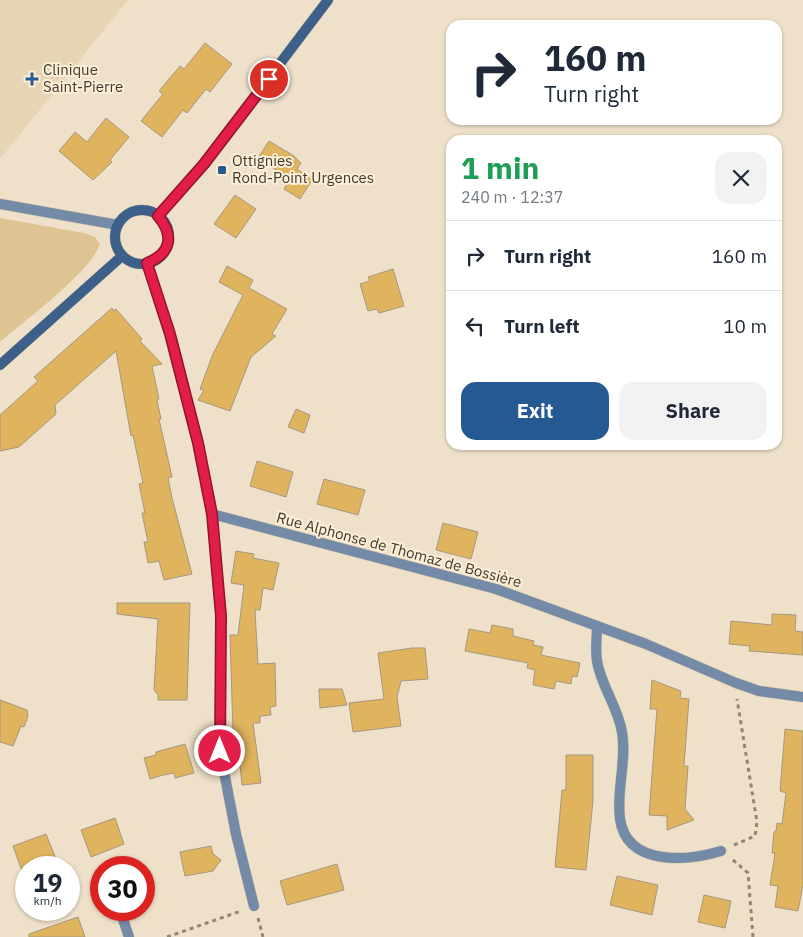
<!DOCTYPE html>
<html lang="en">
<head>
<meta charset="utf-8">
<style>
  :root { --surface:#fff; --page:#f2f2f3; --text:#1f2937; --muted:#747a83; --line:#e0e1e3; --accent:#255992 }
  body { margin:0; font-family:"IBM Plex Sans",sans-serif; background:var(--page); color:var(--text); height:100vh; display:flex; flex-direction:column; font-size:19px; white-space:nowrap }
  * { box-sizing:border-box; margin:0 }
  p { font-size:16px; color:var(--muted) }
  .icon { flex:none; width:28px; height:28px; fill:none; stroke:currentColor; stroke-width:2; stroke-linecap:round; stroke-linejoin:round }
  .map { position:relative; flex:1; overflow:hidden }
  .sheet { position:absolute; left:446px; top:135px; width:336px; height:315px; display:flex; flex-direction:column; background:var(--surface); border-radius:15px; box-shadow:0 1px 4px #0004 }
  .sheet>* { flex:none }
  .guide { position:absolute; left:446px; top:20px; width:336px; height:105px; border-radius:15px; box-shadow:0 1px 4px #0004; background:#fff; color:var(--text); overflow:hidden }
  .speed { position:absolute; left:15px; top:856px; display:flex; gap:10px; font-size:25px; font-weight:700; text-align:center }
  .speed>* { display:grid; place-content:center; width:65px; height:65px; border-radius:50%; background:var(--surface); box-shadow:0 1px 4px #0004; line-height:1 }
  .speed small { font-size:12px; font-weight:400 }
  .speed .limit { border:8px solid #d22; background:#fff; color:#111 }
  .pin { position:absolute; display:grid; place-items:center; width:42px; height:42px; color:#fff; margin:-21px; border:2px solid #fff; border-radius:50%; box-shadow:0 1px 5px #0007 }
  .me { position:absolute; width:55px; margin:-28px; rotate:0deg; stroke-linejoin:round; filter:drop-shadow(0 0 4px #0008) }
  .turn { display:flex; align-items:center; gap:18px; height:105px; padding:0 15px; font-size:22px }
  .turn .icon { width:65px; height:65px; stroke-width:2.5 }
  .turn b { display:block; font-size:35px; line-height:42px }
  .round { display:grid; place-items:center; flex:none; width:52px; height:52px; border-radius:15px; background:var(--page) }
  .head { display:flex; align-items:center; justify-content:space-between; height:85px; padding:0 15px }
  h1 { font-size:30px; font-weight:800; line-height:38px; color:#1e9e55 }
  .button { display:flex; gap:10px; margin-top:auto; padding:10px 15px }
  .button a { flex:1; height:58px; border-radius:15px; background:var(--accent); color:#fff; font-size:20px; font-weight:800; line-height:58px; text-align:center }
  .button a+a { background:var(--page); color:var(--text) }
  ul { padding:0; list-style:none }
  li { display:flex; align-items:center; gap:15px; height:70px; padding:0 15px; border-top:1px solid var(--line) }
  li div { flex:1 }
  li b { display:block; font-size:19px }
  li em { font-style:normal }
  .map>svg:first-child { display:block }
</style>
</head>
<body>
<div class="map">
<svg width="803" height="937" viewBox="0 0 803 937">
  <rect width="100%" height="100%" fill="#efe1c9"/>
  <polygon fill="#e6d4b5" points="0,0 128,0 0,159"/>
  <path fill="#dec393" d="M 0,218 L 84,233 L 95,237 L 100,244 C 91,272 24,321 0,342 Z"/>
  <g fill="#e0b45f" stroke="#a59881">
    <polygon points="205,43 232,64 210,92 206,89 187,113 183,110 162,137 141,121 163,94 159,91 180,66 184,69"/>
    <polygon points="106,118 129,137 110,160 112,162 93,180 59,151 75,132 87,142"/>
    <polygon points="269,141 294,156 301,163 297,169 312,180 300,199 284,189 290,179 258,158"/>
    <polygon points="235,195 256,209 236,238 214,224"/>
    <polygon points="227,266 253,280 249,288 287,309 272,334 276,336 251,357 230,411 198,400 204,390 200,389 213,354 243,295 219,282"/>
    <polygon points="393,269 404,306 379,313 377,309 368,311 360,284 370,281 368,277"/>
    <polygon points="112,308 113,311 116,309 142,339 140,341 162,364 152,366 159,399 157,400 161,419 159,419 172,477 168,478 172,498 192,574 164,580 159,561 148,563 144,542 148,542 142,513 145,513 139,484 143,483 133,435 131,436 116,351 55,405 56,414 19,447 0,451 0,415 38,381 34,377"/>
    <polygon points="296,409 310,415 304,433 288,427"/>
    <polygon points="257,461 293,472 286,497 250,486"/>
    <polygon points="324,479 365,490 358,515 317,504"/>
    <polygon points="443,523 478,532 471,559 436,550"/>
    <polygon points="236,551 254,554 253,558 279,563 273,590 263,588 260,610 255,610 258,664 275,663 276,706 270,707 271,715 260,716 260,723 253,723 261,783 242,785 240,765 234,765 229,733 233,732 230,635 238,635 244,585 231,583"/>
    <polygon points="117,603 190,603 187,700 158,700 158,695 154,690 158,619 117,614"/>
    <polygon points="772,614 796,615 795,631 803,632 803,655 749,651 750,646 729,644 731,621 772,625"/>
    <polygon points="492,625 513,629 513,636 534,641 533,645 543,647 541,655 580,663 577,677 572,676 571,684 556,681 554,689 533,685 535,670 527,668 528,663 465,651 469,629 490,633"/>
    <polygon points="412,648 425,648 428,679 401,681 397,697 401,726 353,732 349,703 384,699 378,653"/>
    <polygon points="652,680 681,691 680,698 689,699 684,766 688,766 685,809 694,820 667,830 667,816 649,815 657,709 650,709"/>
    <polygon points="319,689 342,689 347,705 320,708"/>
    <polygon points="0,700 27,710 28,716 24,727 21,726 13,746 0,742"/>
    <polygon points="785,729 803,731 803,885 798,911 775,907 778,886 770,885 775,853 772,853 774,832 776,831 777,823 782,824 786,793 780,791"/>
    <polygon points="185,744 194,773 175,778 174,773 163,775 150,779 144,758 156,755 156,752"/>
    <polygon points="566,755 593,755 593,801 586,870 555,867 562,790 566,790"/>
    <polygon points="115,818 124,844 91,857 81,830"/>
    <polygon points="46,834 56,859 33,868 26,868 26,870 22,871 13,846"/>
    <polygon points="211,846 213,854 221,860 213,871 185,876 180,852"/>
    <polygon points="337,864 344,890 287,905 280,881"/>
    <polygon points="617,876 658,885 652,915 610,905"/>
    <polygon points="704,895 731,901 725,928 698,922"/>
    <polygon points="78,917 85,937 29,937 29,934"/>
  </g>
  <g fill="none" stroke-linecap="round" stroke-linejoin="round">
    <defs>
      <polyline id="service" points="0,204 118,225"/>
      <g id="minor">
        <polyline points="147,263 170,334 198,443 212,514 221,616 220,751 236,834 254,906"/>
        <polyline points="212,514 496,589 646,644 736,683 759,691 803,697"/>
        <path d="M 597,627 C 597,638 595,650 597,661 C 601,686 618,707 622,732 C 627,761 616,791 620,819 C 627,867 688,861 721,851"/>
        <polyline points="120,910 129,937"/>
      </g>
      <g id="secondary">
        <circle cx="142" cy="237" r="27"/>
        <polyline points="158,216 204,164 328,0"/>
        <polyline points="0,365 122,256"/>
      </g>
    </defs>
    <use href="#service" stroke="#ccbfaa" stroke-width="11"/>
    <use href="#minor" stroke="#ccbfaa" stroke-width="11"/>
    <use href="#secondary" stroke="#ccbfaa" stroke-width="11"/>
    <g stroke="#908676" stroke-width="3" stroke-dasharray="4 4" stroke-linecap="butt">
      <polyline points="734,845 755,836 757,822 737,699"/>
      <polyline points="733,860 748,873 753,937"/>
      <polyline points="258,918 263,937"/>
      <polyline points="167,937 241,911"/>
    </g>
    <use href="#service" stroke="#738ba7" stroke-width="10"/>
    <use href="#minor" stroke="#738ba7" stroke-width="10"/>
    <use href="#secondary" stroke="#3c6089" stroke-width="10"/>
  </g>
  <g fill="none" stroke-linecap="round" stroke-linejoin="round">
    <defs>
      <path id="route" d="M 220,751 L 221,616 L 212,514 L 198,443 L 170,334 L 147,263 C 172,253 174,235 158,216 L 204,164 L 269,79"/>
    </defs>
    <use href="#route" stroke="#92132f" stroke-width="12"/>
    <use href="#route" stroke="#e11d48" stroke-width="9"/>
  </g>
  <g fill="#255992" stroke="#fdefd6" stroke-width="2">
    <path d="M29.5 71.5h5v5h5v5h-5v5h-5v-5h-5v-5h5z"/>
    <rect x="217" y="165" width="10" height="10" rx="2.5"/>
  </g>
  <g text-anchor="middle" stroke-width="4" stroke-linejoin="round" paint-order="stroke">
    <g font-size="15" fill="#3f392f" stroke="#fdefd6" text-anchor="start">
      <text x="43" y="75">Clinique<tspan x="43" dy="17">Saint-Pierre</tspan></text>
      <text x="232" y="166">Ottignies<tspan x="232" dy="17">Rond-Point Urgences</tspan></text>
    </g>
    <g font-size="15" fill="#3f392f" stroke="#fdefd6">
      <text transform="translate(399 550) rotate(15)" y="5">Rue Alphonse de Thomaz de Bossière</text>
    </g>
  </g>
</svg>
<div class="speed"><div>19<small>km/h</small></div><div class="limit">30</div></div>
<div class="pin" style="left:269px;top:79px;background:#d93025"><svg class="icon" aria-label="arrive" viewBox="0 0 24 24"><path d="M6 21V4h12l-3 4 3 4H6"/></svg></div>
<svg class="me" style="left:220px;top:751px" viewBox="-20 -20 40 40"><circle r="17" fill="#e11d48" stroke="#fff" stroke-width="3"/><path d="M0-11L8 9 0 5-8 9z" fill="#fff"/></svg>
<div class="guide">
<div class="turn"><svg class="icon" aria-label="right" viewBox="0 0 24 24"><path d="M7 20v-9h11M14 6l5 5-5 5"/></svg><div><b>160 m</b>Turn right</div></div>
</div>
<section class="sheet">
<div class="head"><div><h1>1 min</h1><p>240 m · 12:37</p></div><a class="round"><svg class="icon" aria-label="close" viewBox="0 0 24 24"><path d="M6 6l12 12M18 6L6 18"/></svg></a></div>
<ul>
<li><svg class="icon" aria-label="right" viewBox="0 0 24 24"><path d="M7 20v-9h11M14 6l5 5-5 5"/></svg><div><b>Turn right</b></div><em>160 m</em></li>
<li><svg class="icon" aria-label="left" viewBox="0 0 24 24"><path d="M17 20v-9H6M10 6l-5 5 5 5"/></svg><div><b>Turn left</b></div><em>10 m</em></li>
</ul>
<div class="button"><a>Exit</a><a>Share</a></div>
</section>
</div>
</body>
</html>
